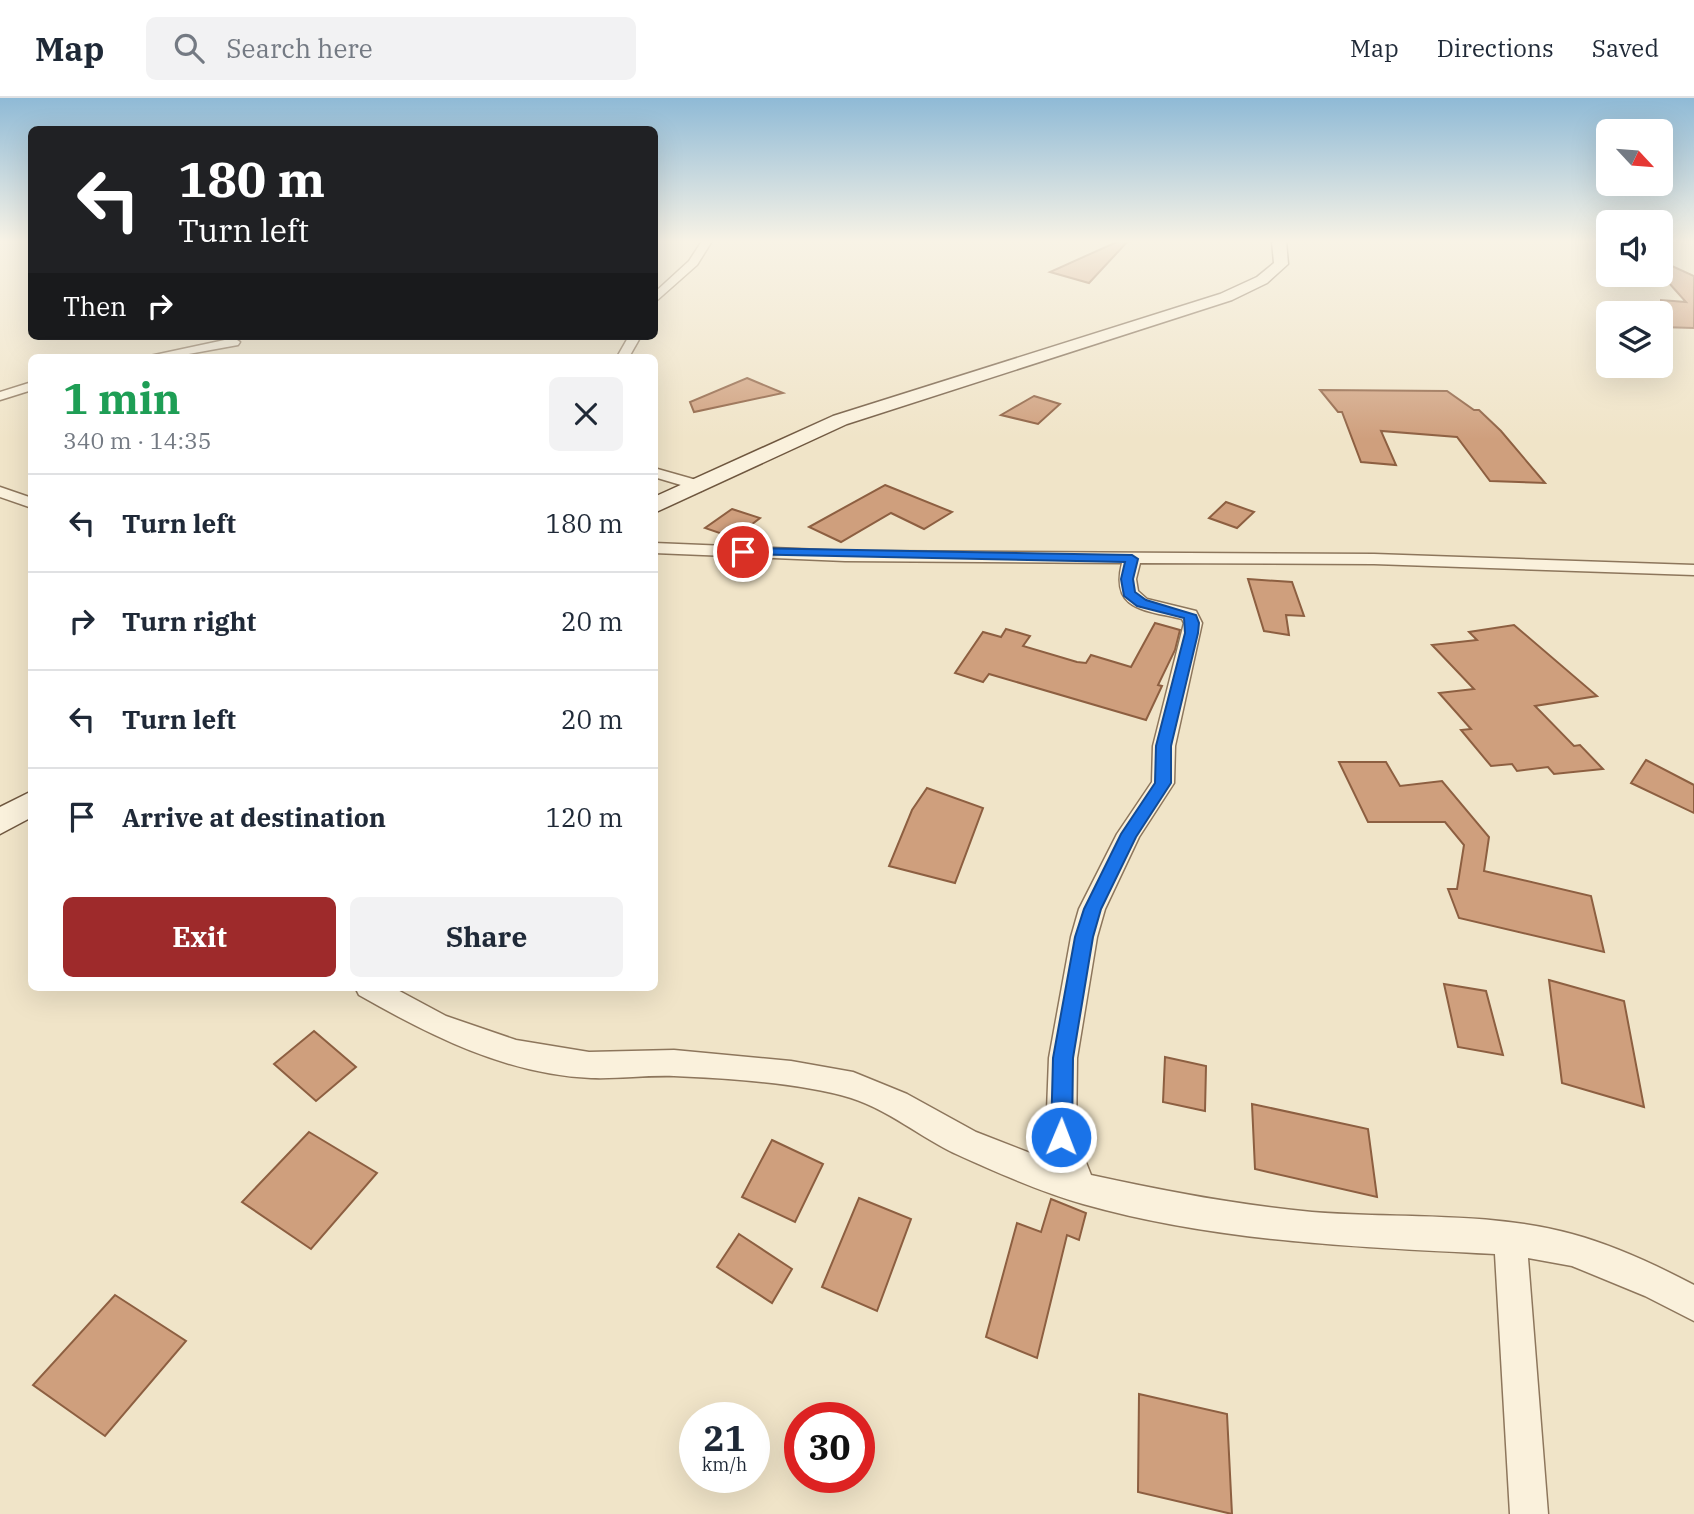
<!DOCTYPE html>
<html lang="en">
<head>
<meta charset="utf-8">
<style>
  :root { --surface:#fff; --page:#f2f2f3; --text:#1f2937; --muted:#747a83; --line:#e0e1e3; --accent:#9e2a2b }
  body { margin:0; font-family:"IBM Plex Serif",serif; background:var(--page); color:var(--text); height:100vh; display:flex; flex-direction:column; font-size:26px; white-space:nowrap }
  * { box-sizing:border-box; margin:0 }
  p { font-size:23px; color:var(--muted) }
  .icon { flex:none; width:38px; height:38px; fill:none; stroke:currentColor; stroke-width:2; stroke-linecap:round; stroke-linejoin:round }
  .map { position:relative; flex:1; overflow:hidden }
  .sheet { position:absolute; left:28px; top:256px; width:630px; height:637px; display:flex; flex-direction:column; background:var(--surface); border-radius:10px; box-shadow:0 7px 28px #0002 }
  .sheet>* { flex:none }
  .hud { position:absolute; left:28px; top:28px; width:630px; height:214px; border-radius:10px; box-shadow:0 7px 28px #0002; background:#202124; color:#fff; overflow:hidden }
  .needle { width:46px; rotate:116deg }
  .controls { position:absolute; left:1596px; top:21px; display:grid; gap:14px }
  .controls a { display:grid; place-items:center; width:77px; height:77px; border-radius:10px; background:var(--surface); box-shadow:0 7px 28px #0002; font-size:35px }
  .speed { position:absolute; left:679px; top:1304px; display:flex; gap:14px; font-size:35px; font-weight:700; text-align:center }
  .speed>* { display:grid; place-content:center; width:91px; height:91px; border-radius:50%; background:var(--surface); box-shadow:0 7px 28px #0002; line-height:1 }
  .speed small { font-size:18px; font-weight:400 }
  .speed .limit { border:10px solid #d22; background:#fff; color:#111 }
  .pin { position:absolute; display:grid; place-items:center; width:60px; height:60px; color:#fff; margin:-30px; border:4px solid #fff; border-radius:50%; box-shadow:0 2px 7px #0007 }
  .me { position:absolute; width:77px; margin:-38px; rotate:1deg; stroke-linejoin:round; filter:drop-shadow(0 0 5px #0008) }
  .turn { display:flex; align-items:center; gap:24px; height:147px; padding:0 35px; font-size:32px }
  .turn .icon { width:91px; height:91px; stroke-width:2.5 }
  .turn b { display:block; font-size:49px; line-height:60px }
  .then { display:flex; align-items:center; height:66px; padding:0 35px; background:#0003; gap:14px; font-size:26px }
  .round { display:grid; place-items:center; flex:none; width:74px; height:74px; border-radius:10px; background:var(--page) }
  .summary { display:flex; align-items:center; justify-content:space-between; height:119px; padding:0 35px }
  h1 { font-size:42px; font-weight:800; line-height:52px; color:#1e9e55 }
  .button { display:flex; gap:14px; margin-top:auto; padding:14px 35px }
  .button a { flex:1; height:80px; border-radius:10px; background:var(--accent); color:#fff; font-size:28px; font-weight:800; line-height:80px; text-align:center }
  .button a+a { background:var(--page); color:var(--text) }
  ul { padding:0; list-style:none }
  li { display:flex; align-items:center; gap:21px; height:98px; padding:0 35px; border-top:2px solid var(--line) }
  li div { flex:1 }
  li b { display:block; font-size:26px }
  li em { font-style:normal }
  header { display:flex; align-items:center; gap:42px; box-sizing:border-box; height:98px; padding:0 35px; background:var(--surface); border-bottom:2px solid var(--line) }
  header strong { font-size:33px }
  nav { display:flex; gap:38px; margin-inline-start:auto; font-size:24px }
  .search { width:490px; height:63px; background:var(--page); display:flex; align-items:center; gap:18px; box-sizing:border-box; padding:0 24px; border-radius:10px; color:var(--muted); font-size:26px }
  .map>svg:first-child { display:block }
</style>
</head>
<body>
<header>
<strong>Map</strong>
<div class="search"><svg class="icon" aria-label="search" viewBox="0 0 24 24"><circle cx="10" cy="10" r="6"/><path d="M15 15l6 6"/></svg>Search here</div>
<nav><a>Map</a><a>Directions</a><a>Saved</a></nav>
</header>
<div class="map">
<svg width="1694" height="1416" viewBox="0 0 1694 1416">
  <rect width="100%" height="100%" fill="#f0e4c8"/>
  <g fill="#cf9f7d" stroke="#8d5f41" stroke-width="2">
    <polygon points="1119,143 1128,143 1089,185 1050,174"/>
    <polygon points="1661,163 1694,178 1694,230 1661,229 1661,202 1686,204 1661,176"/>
    <polygon points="747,280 783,295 694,314 690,304"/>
    <polygon points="1320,292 1447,293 1474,312 1479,312 1501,333 1545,385 1490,383 1457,339 1381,333 1396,367 1361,364 1342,314 1338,314"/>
    <polygon points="1034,298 1060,306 1038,326 1001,317"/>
    <polygon points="885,387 952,414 924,431 891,415 841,444 809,429"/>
    <polygon points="1226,404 1254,414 1237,430 1209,420"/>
    <polygon points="732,411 760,420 734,440 705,430"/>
    <polygon points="1248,481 1292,484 1304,518 1286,517 1289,537 1264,533"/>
    <polygon points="1155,525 1180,532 1175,552 1158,587 1162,588 1146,622 989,576 983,584 955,575 983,534 1001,539 1006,531 1030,538 1023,548 1077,564 1086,565 1091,557 1131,569"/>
    <polygon points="1514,527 1597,598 1535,608 1574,648 1580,647 1603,671 1554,676 1548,669 1517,673 1512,666 1491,668 1461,632 1471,631 1439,595 1474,591 1432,547 1477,542 1469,534"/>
    <polygon points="1646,662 1694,687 1694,715 1631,685"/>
    <polygon points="1339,664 1386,664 1400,688 1442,683 1489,739 1484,773 1591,798 1604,854 1459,820 1448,791 1457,791 1464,747 1445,724 1368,724"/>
    <polygon points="927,690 983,710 955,785 889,768 912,712"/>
    <polygon points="1549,882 1624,903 1644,1009 1562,985"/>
    <polygon points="1444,886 1486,893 1503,957 1458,949"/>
    <polygon points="314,933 356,969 316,1003 274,966"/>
    <polygon points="1165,959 1206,968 1205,1013 1163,1004"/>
    <polygon points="1252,1006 1368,1031 1377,1099 1255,1071"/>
    <polygon points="309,1034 377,1075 311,1151 242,1104"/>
    <polygon points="772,1042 823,1066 795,1124 742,1099"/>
    <polygon points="859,1100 911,1121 877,1213 822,1189"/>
    <polygon points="1051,1101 1086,1115 1079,1142 1067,1137 1037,1260 986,1239 1017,1125 1041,1134"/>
    <polygon points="739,1136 792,1171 772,1205 717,1169"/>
    <polygon points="115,1197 186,1243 105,1338 33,1287"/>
    <polygon points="1139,1296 1227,1316 1232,1416 1138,1394"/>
  </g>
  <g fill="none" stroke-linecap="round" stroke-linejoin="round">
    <defs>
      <g id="minor">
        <polygon points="702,143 712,143 697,167 654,205 654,195 689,163"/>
        <polygon points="629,238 641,238 629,259 617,259"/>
        <polygon points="234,240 240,244 238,247 172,259 145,259"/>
        <polygon points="32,284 32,292 0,302 0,294"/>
        <polygon points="654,370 707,385 709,388 701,393 654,379"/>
        <polygon points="0,389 32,400 32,410 0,399"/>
        <path d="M 654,445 L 845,453 L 1374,456 L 1694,467 L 1694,477 L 1374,466 L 1140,465 L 1136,481 L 1138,493 L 1147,501 L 1196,513 L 1202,525 L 1175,648 L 1174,685 L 1139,739 L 1105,811 L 1097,839 L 1077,960 L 1076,1039 L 1091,1077 C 1164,1093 1237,1107 1312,1114 C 1397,1121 1488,1113 1572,1136 C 1613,1147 1656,1167 1694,1187 L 1694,1223 L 1645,1198 L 1572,1168 L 1528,1160 L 1548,1416 L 1510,1416 L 1495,1156 C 1357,1149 1217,1144 1083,1106 C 1044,1095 993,1073 956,1056 C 920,1039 889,1012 851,1000 C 803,985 725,980 674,978 C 647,977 619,981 591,980 C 508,977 429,937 359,897 L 355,889 L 392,889 L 446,918 L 516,942 L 589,954 L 674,952 L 791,963 L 853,974 L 907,996 L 976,1034 L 1056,1065 L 1046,1039 L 1049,960 L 1071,839 L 1079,811 L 1117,736 L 1152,684 L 1153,648 L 1184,525 L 1182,521 C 1145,512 1110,513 1122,465 L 845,463 L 654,455 Z"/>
      </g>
      <g id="secondary">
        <polygon points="1272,143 1286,143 1288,166 1267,185 1232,202 847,326 654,415 654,399 833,318 1220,196 1257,179 1274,165"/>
        <polygon points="32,693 32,719 0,736 0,709"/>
      </g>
    </defs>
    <use href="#minor" stroke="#8d765c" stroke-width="3"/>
    <use href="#secondary" stroke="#6f573f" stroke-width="3"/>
    <use href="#minor" fill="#faf1dc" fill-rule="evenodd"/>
    <use href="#secondary" fill="#faf1dc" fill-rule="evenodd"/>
  </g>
  <linearGradient id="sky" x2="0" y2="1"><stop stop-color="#8fbad6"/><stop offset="0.42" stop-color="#f8f3e6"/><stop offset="1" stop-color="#f8f3e6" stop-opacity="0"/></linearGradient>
  <rect width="1694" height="341" fill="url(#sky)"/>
  <polygon fill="#1a73e8" stroke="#114b97" stroke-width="2" points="743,450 1132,457 1138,461 1133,481 1135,494 1146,502 1196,517 1199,525 1198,535 1171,648 1171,685 1136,739 1101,811 1093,839 1073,960 1072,1039 1069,1046 1061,1049 1054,1046 1051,1039 1053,960 1075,839 1084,811 1121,736 1155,685 1156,648 1185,535 1184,520 1137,508 1124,498 1121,481 1125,464 738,456 737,454"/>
</svg>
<div class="controls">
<a><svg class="needle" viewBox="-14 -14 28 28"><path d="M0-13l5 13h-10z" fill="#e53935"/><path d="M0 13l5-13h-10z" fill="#747a83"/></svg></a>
<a><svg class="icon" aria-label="sound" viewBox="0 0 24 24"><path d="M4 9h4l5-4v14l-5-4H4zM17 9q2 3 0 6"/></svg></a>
<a><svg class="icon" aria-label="layers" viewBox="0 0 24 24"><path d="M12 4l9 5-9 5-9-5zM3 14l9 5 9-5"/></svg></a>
</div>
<div class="speed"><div>21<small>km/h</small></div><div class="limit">30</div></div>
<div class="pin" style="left:743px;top:454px;background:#d93025"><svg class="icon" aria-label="arrive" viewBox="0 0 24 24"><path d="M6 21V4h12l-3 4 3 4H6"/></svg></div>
<svg class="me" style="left:1061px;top:1039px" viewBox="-20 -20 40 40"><circle r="17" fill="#1a73e8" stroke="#fff" stroke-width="3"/><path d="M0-11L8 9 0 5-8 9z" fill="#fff"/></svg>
<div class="hud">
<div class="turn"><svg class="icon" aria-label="left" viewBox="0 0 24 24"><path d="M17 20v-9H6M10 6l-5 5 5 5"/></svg><div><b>180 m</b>Turn left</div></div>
<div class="then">Then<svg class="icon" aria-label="right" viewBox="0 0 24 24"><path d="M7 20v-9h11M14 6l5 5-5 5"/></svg></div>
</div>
<section class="sheet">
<div class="summary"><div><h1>1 min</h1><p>340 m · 14:35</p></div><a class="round"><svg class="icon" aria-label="close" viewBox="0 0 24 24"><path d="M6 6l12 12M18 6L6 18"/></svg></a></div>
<ul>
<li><svg class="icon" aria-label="left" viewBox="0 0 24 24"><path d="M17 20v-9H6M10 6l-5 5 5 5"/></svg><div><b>Turn left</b></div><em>180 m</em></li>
<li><svg class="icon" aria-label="right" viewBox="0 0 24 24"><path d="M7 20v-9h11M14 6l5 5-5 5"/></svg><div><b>Turn right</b></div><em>20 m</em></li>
<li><svg class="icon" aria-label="left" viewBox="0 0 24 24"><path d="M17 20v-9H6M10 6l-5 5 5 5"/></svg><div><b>Turn left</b></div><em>20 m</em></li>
<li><svg class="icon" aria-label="arrive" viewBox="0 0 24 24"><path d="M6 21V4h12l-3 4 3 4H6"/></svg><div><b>Arrive at destination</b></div><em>120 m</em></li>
</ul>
<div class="button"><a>Exit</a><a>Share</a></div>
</section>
</div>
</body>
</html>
